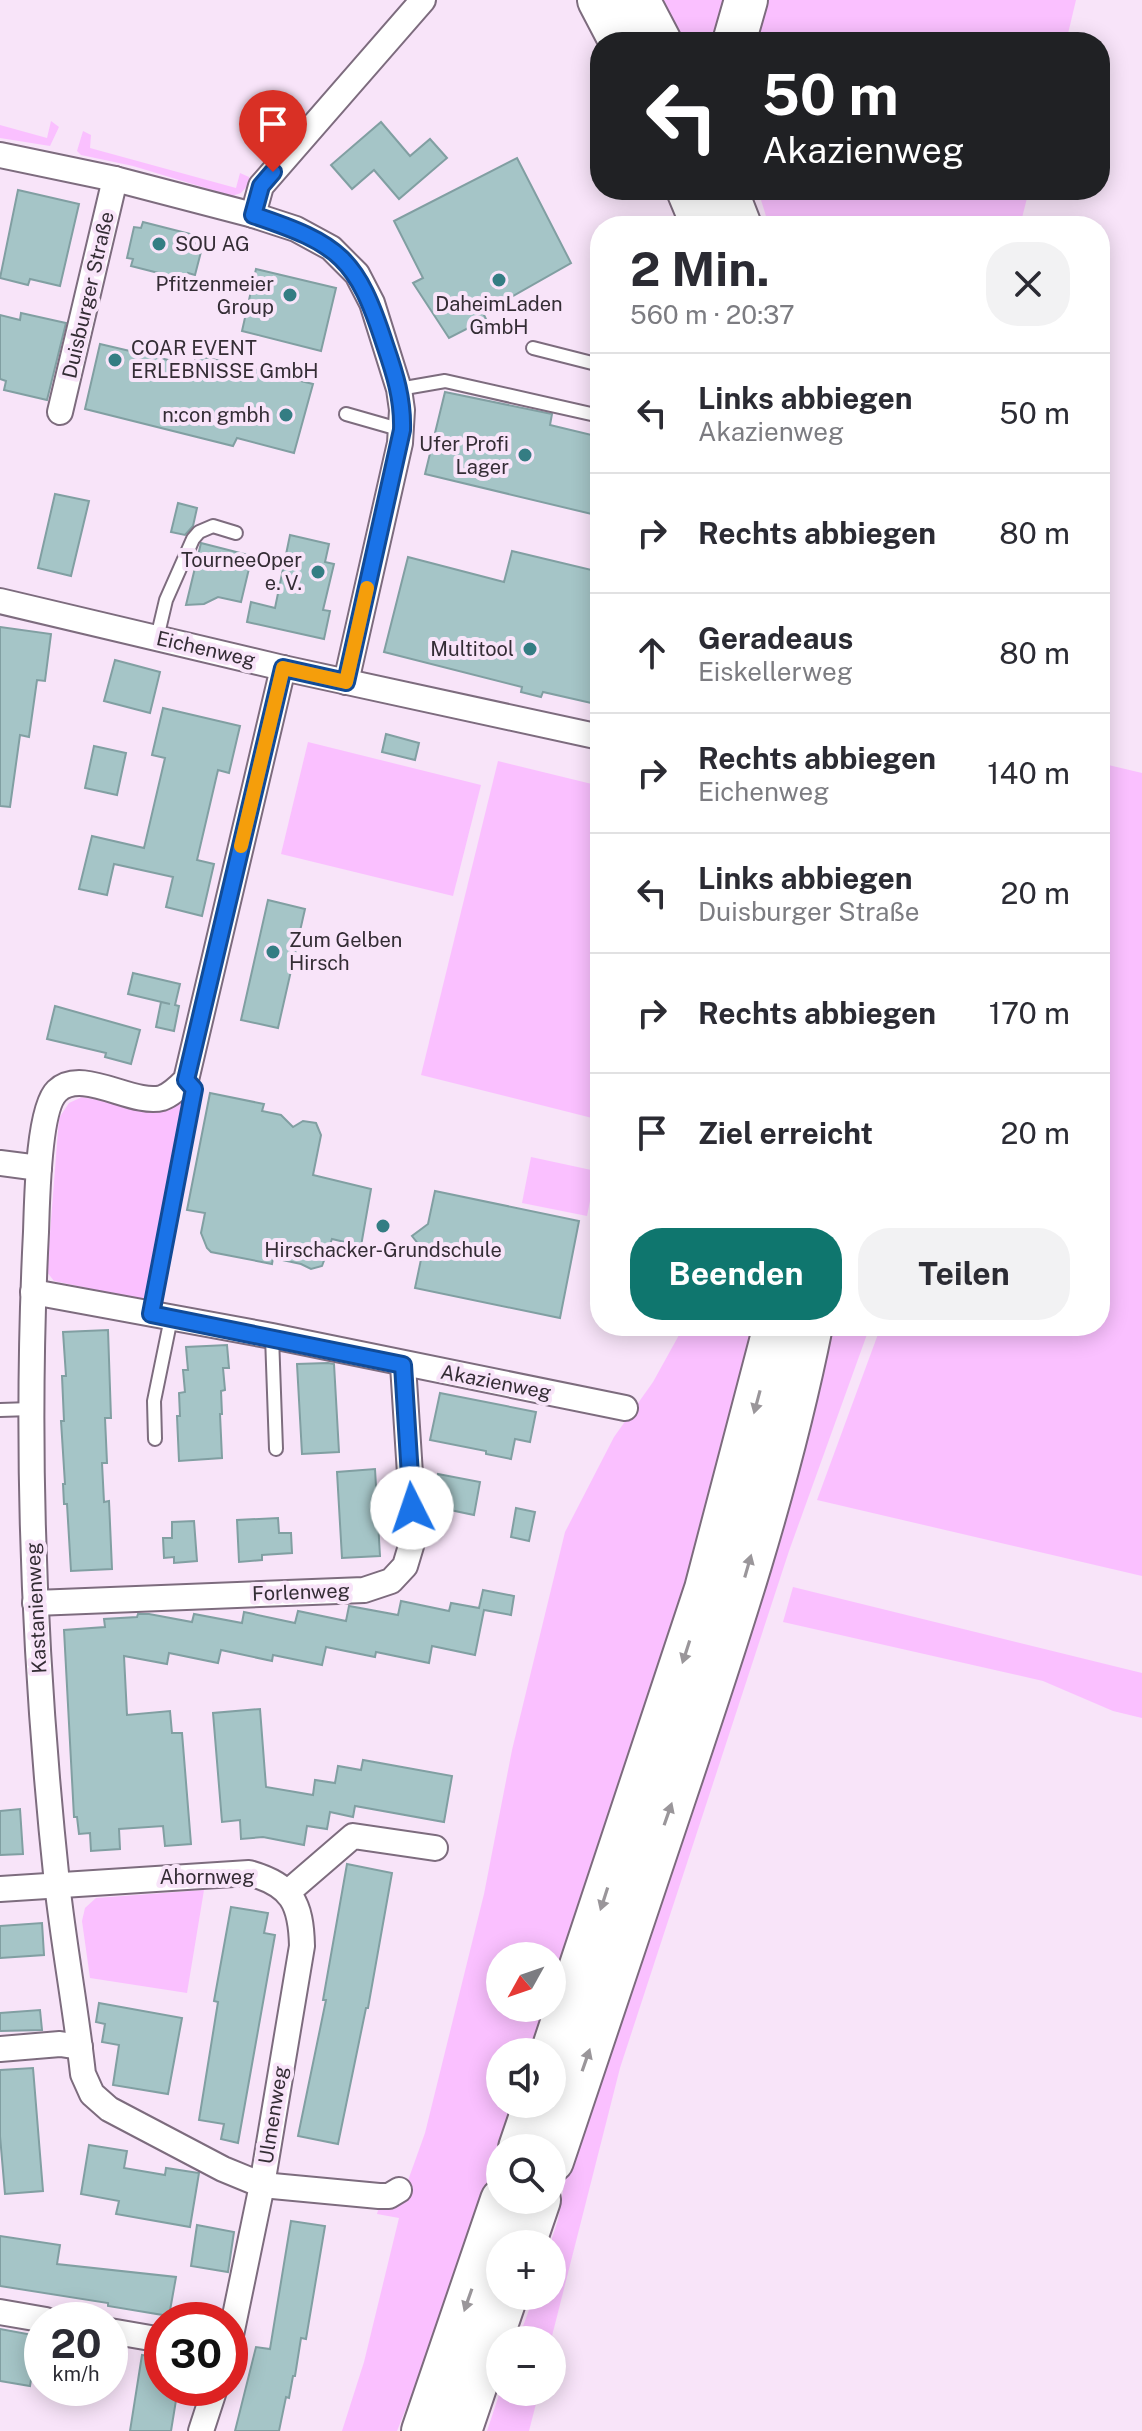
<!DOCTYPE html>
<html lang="de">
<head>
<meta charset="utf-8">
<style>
  :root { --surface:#fff; --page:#f2f2f3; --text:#2b2b33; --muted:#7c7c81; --line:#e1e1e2; --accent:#0f766e }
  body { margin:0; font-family:"Public Sans",sans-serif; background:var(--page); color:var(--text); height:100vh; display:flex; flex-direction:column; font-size:30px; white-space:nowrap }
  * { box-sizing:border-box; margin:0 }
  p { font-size:26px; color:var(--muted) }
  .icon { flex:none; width:44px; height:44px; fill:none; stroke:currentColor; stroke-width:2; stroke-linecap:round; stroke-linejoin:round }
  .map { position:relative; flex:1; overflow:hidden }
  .sheet { position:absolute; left:590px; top:216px; width:520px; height:1120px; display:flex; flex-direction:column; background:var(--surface); border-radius:32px; box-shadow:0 4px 20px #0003 }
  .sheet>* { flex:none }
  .top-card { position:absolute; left:590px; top:32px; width:520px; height:168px; border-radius:32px; box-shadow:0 4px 20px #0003; background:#202124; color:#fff; overflow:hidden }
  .needle { width:52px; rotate:230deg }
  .tools { position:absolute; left:486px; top:1942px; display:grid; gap:16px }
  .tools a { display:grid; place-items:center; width:80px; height:80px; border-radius:50%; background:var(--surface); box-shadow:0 4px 20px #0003; font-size:40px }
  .speed { position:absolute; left:24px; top:2302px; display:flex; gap:16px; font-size:40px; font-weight:700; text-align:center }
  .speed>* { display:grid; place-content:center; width:104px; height:104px; border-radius:50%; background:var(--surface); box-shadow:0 4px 20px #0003; line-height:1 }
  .speed small { font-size:20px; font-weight:400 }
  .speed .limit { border:12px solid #d22; background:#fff; color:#111 }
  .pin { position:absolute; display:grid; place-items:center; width:68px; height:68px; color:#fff; margin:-82px -34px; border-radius:50% 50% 50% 0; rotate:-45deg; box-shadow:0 0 8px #0007 }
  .pin .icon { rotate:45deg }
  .me { position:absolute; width:88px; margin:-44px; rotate:356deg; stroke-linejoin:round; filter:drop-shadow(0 0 6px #0008) }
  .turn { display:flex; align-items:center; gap:28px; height:168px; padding:0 40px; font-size:36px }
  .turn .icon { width:104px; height:104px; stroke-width:2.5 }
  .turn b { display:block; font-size:56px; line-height:68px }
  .round { display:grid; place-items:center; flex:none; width:84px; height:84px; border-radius:32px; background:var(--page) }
  .overview { display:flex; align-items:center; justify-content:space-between; height:136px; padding:0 40px }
  h1 { font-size:48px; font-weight:700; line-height:60px }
  .action { display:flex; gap:16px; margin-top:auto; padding:16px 40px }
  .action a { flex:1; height:92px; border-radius:32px; background:var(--accent); color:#fff; font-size:32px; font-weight:700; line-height:92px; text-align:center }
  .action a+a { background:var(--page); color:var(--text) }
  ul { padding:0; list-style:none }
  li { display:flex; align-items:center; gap:24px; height:120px; padding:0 40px; border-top:2px solid var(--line) }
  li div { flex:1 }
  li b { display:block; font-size:30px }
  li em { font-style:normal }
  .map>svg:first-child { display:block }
</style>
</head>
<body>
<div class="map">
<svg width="1142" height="2431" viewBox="0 0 1142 2431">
  <rect width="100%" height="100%" fill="#f8e4f9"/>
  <g fill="#fac0ff" fill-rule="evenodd">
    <polygon points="659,0 736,0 724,42 681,42"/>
    <polygon points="760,0 1076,0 1066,42 747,42"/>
    <polygon points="51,121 59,127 50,146 0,138 0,125 47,138"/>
    <polygon points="83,131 91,135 90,148 236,188 240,173 249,177 249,184 241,193 232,196 133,166 81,155 77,151"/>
    <polygon points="758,190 1029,190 1020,226 769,226"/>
    <polygon points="308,742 481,785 453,896 281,854"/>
    <polygon points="498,761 600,786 600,1120 421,1075"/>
    <polygon points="1100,763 1142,773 1142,1576 817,1500 881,1326 1100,1326"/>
    <polygon points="82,1097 159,1112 189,1098 148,1301 54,1281 47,1272 59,1118 69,1103"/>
    <polygon points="531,1157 596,1171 587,1216 522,1203"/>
    <path d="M 684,1326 L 762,1326 L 737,1429 L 539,2052 L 500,2052 L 500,2104 L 521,2104 L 500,2148 L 500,2166 L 433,2356 L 415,2386 L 397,2431 L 342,2431 L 364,2362 L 399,2218 L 377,2214 L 381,2200 L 406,2186 L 425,2133 L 484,1894 L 512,1750 L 565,1532 L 614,1437 L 653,1382 ZM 500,1956 L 552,1956 L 552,2008 L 500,2008 Z"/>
    <polygon points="823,1326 870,1326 789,1551 620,2068 551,2340 518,2340 534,2296 552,2296 550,2244 558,2220 568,2162"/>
    <polygon points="793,1587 1142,1673 1142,1718 1113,1711 1043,1681 783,1622"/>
    <polygon points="204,1890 187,1993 90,1978 82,1921 85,1908 96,1898"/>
    <polygon points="500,2392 539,2392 529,2431 487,2431"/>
  </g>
  <g fill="#a5c5c7" stroke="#819fa2" stroke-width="2">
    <polygon points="381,122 410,156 430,139 447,158 399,199 374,170 352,189 331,165"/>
    <polygon points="517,158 571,263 483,313 486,319 449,338 413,283 423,278 394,221"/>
    <polygon points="18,190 79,204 60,286 30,279 28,285 0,278"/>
    <polygon points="143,222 198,236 196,243 203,244 195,275 188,273 186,280 131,266 133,259 127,258 134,227 141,228"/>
    <polygon points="256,269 336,288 321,351 242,331"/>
    <polygon points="21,313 66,323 47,400 4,390 6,381 0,379 0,315 20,320"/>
    <polygon points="100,344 194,366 196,355 313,384 294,453 237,438 233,446 85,409"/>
    <polygon points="445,392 552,414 550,425 600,437 600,516 425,474"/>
    <polygon points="55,494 89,501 71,576 38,568"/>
    <polygon points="178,503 197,508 193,526 185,535 171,532"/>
    <polygon points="290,535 329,544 325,562 334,564 323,610 330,611 324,639 247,622 251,602 275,608"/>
    <polygon points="201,543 252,556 241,602 218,597 204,604 186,605"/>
    <polygon points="512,551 600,572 600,705 543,692 541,697 521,692 522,687 384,652 408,557 504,582"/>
    <polygon points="0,627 51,634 45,681 37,680 29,737 20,735 10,807 0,806"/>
    <polygon points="115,660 160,672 150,713 104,701"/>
    <polygon points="163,708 240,726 229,773 218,770 197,860 214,864 202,916 166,907 173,877 114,864 107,895 79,889 92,836 144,848 165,758 152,755"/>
    <polygon points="386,734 419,743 415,760 382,752"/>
    <polygon points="94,746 126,753 117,795 85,788"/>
    <polygon points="268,900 305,909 278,1028 241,1020"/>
    <polygon points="133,973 180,984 175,1005 179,1006 174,1031 156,1027 161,1002 170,1004 128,994"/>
    <polygon points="55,1006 140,1030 131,1064 105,1057 106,1053 47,1039"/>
    <polygon points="210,1093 264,1104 262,1111 281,1115 293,1127 303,1121 316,1123 321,1135 313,1175 371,1189 361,1246 332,1239 322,1266 311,1269 301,1264 273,1258 272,1264 211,1252 207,1248 201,1233 205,1213 187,1210"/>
    <polygon points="435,1191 579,1221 560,1318 415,1288 423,1250 412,1236 428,1224"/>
    <polygon points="108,1330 111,1418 105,1418 107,1463 102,1463 104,1502 109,1501 112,1569 71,1571 67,1504 64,1504 63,1484 65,1484 61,1421 64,1421 62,1376 66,1376 63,1332"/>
    <polygon points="227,1345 229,1368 223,1368 225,1390 221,1391 222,1414 220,1414 222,1458 179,1461 177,1416 180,1416 179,1393 185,1392 183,1370 188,1370 186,1347"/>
    <polygon points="328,1363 334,1364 339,1452 302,1454 297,1364"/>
    <polygon points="440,1393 536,1412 530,1442 515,1439 511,1459 486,1454 486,1451 430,1440"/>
    <polygon points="375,1469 380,1556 342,1558 337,1472"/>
    <polygon points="438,1474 480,1482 474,1515 431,1506"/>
    <polygon points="516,1508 535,1512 529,1541 511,1537"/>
    <polygon points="278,1518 279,1533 291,1533 292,1553 262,1555 262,1560 239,1562 237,1520"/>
    <polygon points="194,1521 197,1561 174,1563 174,1557 164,1558 163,1538 172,1538 172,1522"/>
    <polygon points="483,1590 514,1596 511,1615 484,1610 475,1655 432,1646 429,1663 376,1652 375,1657 326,1647 322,1665 273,1655 272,1661 221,1650 218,1663 169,1653 167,1664 124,1656 127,1715 170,1711 172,1733 182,1733 191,1844 165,1846 163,1826 119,1829 120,1849 91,1851 90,1833 79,1834 77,1817 74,1817 64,1630 105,1627 104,1619 137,1617 138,1614 149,1614 192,1622 194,1614 242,1623 244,1612 295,1623 298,1611 346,1621 349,1606 398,1615 401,1601 449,1611 451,1603 479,1608"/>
    <polygon points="260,1709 266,1787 313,1795 315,1780 335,1783 338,1766 361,1770 363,1760 452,1776 444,1822 355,1806 353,1817 330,1812 327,1829 307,1826 304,1845 263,1837 241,1839 240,1820 222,1822 213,1713"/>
    <polygon points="20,1809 23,1854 0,1855 0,1811"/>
    <polygon points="347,1864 392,1873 368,2008 366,2008 338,2144 298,2136 326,2000 323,2000"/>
    <polygon points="231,1907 268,1913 264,1933 275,1935 238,2143 221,2139 224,2124 199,2120 218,2002 214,2001"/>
    <polygon points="42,1923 44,1955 0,1958 0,1926"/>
    <polygon points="99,2003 182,2018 168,2094 113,2085 119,2045 102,2042 105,2024 96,2022"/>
    <polygon points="40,2010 42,2030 0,2031 0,2013"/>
    <polygon points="33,2068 43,2191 5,2194 0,2136 0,2070"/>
    <polygon points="89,2145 127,2151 124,2168 165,2175 166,2168 199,2173 190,2227 116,2214 119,2201 81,2194"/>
    <polygon points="291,2221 325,2226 306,2339 301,2338 295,2376 293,2376 289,2398 286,2397 279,2431 235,2431 256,2347 270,2349"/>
    <polygon points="197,2225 234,2232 228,2272 191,2266"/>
    <polygon points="0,2236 60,2245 57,2264 176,2277 169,2316 108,2306 108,2303 0,2286"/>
    <polygon points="0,2329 38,2336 30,2386 0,2381"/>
    <polygon points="142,2355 162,2358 162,2388 178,2388 171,2431 130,2431"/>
  </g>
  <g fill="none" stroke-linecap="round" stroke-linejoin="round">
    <defs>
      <g id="lane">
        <polyline points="533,348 600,365"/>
        <polyline points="399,389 445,381 600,416"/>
        <polyline points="346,414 402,430"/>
        <polyline points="157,638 166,600 193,539 199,532 213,526 236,533"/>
        <polyline points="151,1314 194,1089 186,1080"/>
        <polyline points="272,1336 276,1449"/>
        <polyline points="0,1410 31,1409"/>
        <polyline points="155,1439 154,1401 171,1318"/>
      </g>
      <g id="street">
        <polyline points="0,155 115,179 253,215 296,229 331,248 357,274 372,303 399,389 402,410 400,443 346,682"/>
        <polyline points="253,215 261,186 423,0"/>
        <polyline points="60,412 115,179"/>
        <polyline points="0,601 283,668 600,737"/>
        <path d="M 283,668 L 186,1080 C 179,1087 171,1095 162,1098 C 133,1106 82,1067 57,1091 C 38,1109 37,1204 36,1232 C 25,1450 34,1666 57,1883 C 64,1947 76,2010 83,2074 L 92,2094 L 109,2109 L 223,2169 L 262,2185 L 379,2196 L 389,2196 L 399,2190"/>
        <polyline points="0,1163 39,1168"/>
        <polyline points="33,1292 272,1336 625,1408"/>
        <polyline points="35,1603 364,1590 391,1581 405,1566 414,1536 403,1365"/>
        <path d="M 0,1889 L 249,1873 C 292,1885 301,1903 302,1946 L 262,2185 L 230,2340"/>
        <polyline points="288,1892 353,1836 435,1848"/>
        <polyline points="0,2049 60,2044 80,2047"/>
        <polyline points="0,2312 46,2320"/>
        <polyline points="110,2331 162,2340"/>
        <polyline points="201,2431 215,2388"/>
      </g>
      <g id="highway">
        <polyline points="599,0 621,42"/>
        <polyline points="638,0 660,42"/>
        <polyline points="734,42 746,0"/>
        <polyline points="688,190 703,226"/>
        <polyline points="726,190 740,226"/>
        <polyline points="552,2053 706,1589 775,1326"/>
        <polyline points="520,2148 535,2104"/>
        <path d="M 552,2161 C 593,2040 633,1919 674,1798 C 726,1644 779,1486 811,1326"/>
        <polyline points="524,2244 539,2200"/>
        <polyline points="423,2431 502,2200"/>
        <polyline points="460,2431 506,2296"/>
      </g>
    </defs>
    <use href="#lane" stroke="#7d6c7e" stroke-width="16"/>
    <use href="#street" stroke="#7d6c7e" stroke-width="28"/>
    <use href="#highway" stroke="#7d6c7e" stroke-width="46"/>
    <use href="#lane" stroke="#fff" stroke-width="12"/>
    <use href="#street" stroke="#fff" stroke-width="24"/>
    <use href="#highway" stroke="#fff" stroke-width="42"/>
  </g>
  <defs><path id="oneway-solid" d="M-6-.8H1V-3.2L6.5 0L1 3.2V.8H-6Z" transform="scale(2)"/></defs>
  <g fill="#9a969a">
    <use href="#oneway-solid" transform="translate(757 1402) rotate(105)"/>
    <use href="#oneway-solid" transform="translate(748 1566) rotate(-74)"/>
    <use href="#oneway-solid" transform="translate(686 1652) rotate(108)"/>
    <use href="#oneway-solid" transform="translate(668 1814) rotate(-71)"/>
    <use href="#oneway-solid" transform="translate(604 1899) rotate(108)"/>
    <use href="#oneway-solid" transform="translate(586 2060) rotate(-71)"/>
    <use href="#oneway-solid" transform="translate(468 2300) rotate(109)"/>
  </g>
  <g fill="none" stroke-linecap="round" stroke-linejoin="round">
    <defs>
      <path id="route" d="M 273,172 L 261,186 L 253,215 C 340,244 357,258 385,345 C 395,374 403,399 402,430 L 346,682 L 283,668 L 186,1080 L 194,1089 L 151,1314 L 403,1365 L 412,1508"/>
    </defs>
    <use href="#route" stroke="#114b97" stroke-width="20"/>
    <use href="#route" stroke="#1a73e8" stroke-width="14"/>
    <polyline stroke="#f59e0b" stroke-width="14" points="241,846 283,668 346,682 367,588"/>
  </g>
  <g fill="#347d83" stroke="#f8e4f9" stroke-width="3">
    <circle cx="159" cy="244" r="8"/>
    <circle cx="499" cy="280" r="8"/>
    <circle cx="290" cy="295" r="8"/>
    <circle cx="115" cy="360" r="8"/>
    <circle cx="286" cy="415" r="8"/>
    <circle cx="525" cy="455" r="8"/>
    <circle cx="318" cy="572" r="8"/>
    <circle cx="530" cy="649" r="8"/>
    <circle cx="273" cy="952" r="8"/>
    <circle cx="383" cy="1226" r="8"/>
  </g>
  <g text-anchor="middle" stroke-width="8" stroke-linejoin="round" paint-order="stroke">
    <g font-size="20" fill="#342d35" stroke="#f8e4f9" text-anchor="end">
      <text x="175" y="251" text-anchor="start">SOU AG</text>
      <text x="274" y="291">Pfitzenmeier<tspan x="274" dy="23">Group</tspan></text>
      <text x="499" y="311" text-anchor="middle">DaheimLaden<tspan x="499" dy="23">GmbH</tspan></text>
      <text x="131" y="355" text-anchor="start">COAR EVENT<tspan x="131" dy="23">ERLEBNISSE GmbH</tspan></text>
      <text x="270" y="422">n:con gmbh</text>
      <text x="509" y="451">Ufer Profi<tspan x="509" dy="23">Lager</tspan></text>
      <text x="302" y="567">TourneeOper<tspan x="302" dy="23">e. V.</tspan></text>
      <text x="514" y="656">Multitool</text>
      <text x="289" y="947" text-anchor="start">Zum Gelben<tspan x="289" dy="23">Hirsch</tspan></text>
      <text x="383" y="1257" text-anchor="middle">Hirschacker-Grundschule</text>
    </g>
    <g font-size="20" fill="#342d35" stroke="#f8e4f9">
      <text transform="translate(88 295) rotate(-77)" y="7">Duisburger Straße</text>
      <text transform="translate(206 649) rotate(13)" y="7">Eichenweg</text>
      <text transform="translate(496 1382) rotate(11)" y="7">Akazienweg</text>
      <text transform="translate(301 1592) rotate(-2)" y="7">Forlenweg</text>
      <text transform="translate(36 1608) rotate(-93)" y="7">Kastanienweg</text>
      <text x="207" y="1884">Ahornweg</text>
      <text transform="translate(273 2115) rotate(-81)" y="7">Ulmenweg</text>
    </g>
  </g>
</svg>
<div class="tools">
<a><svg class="needle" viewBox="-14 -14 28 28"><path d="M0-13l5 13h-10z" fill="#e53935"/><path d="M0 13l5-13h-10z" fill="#7c7c81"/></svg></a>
<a><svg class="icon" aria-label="sound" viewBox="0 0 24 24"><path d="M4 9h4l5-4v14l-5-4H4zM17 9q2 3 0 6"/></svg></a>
<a><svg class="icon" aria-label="search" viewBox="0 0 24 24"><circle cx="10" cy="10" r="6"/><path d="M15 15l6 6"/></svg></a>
<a>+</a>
<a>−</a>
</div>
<div class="speed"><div>20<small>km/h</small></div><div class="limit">30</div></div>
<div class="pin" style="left:273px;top:172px;background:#d93025"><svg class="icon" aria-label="arrive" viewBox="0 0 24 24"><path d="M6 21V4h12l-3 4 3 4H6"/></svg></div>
<svg class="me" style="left:412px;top:1508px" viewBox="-20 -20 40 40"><circle r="19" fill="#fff"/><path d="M0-13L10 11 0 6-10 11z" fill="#1a73e8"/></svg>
<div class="top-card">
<div class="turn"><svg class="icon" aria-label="left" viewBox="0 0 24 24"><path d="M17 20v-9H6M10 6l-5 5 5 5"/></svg><div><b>50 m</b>Akazienweg</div></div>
</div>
<section class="sheet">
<div class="overview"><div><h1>2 Min.</h1><p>560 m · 20:37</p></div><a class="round"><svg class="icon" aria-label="close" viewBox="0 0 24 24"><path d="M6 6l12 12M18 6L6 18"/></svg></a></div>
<ul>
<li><svg class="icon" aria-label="left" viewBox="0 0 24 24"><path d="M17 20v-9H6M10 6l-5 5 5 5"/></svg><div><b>Links abbiegen</b><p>Akazienweg</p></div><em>50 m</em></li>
<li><svg class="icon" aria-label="right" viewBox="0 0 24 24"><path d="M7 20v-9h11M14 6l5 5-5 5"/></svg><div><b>Rechts abbiegen</b></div><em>80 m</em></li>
<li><svg class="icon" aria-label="ahead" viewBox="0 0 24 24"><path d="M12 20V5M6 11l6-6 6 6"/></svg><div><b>Geradeaus</b><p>Eiskellerweg</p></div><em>80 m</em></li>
<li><svg class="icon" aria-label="right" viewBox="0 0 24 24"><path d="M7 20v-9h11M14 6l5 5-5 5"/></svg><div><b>Rechts abbiegen</b><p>Eichenweg</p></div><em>140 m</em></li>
<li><svg class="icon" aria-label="left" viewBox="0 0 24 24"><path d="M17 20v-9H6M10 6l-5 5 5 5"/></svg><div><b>Links abbiegen</b><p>Duisburger Straße</p></div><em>20 m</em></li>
<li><svg class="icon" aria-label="right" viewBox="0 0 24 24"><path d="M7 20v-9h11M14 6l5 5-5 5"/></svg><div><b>Rechts abbiegen</b></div><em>170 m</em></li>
<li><svg class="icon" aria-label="arrive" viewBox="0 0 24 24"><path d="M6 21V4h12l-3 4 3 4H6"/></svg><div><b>Ziel erreicht</b></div><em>20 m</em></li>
</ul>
<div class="action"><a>Beenden</a><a>Teilen</a></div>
</section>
</div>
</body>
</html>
